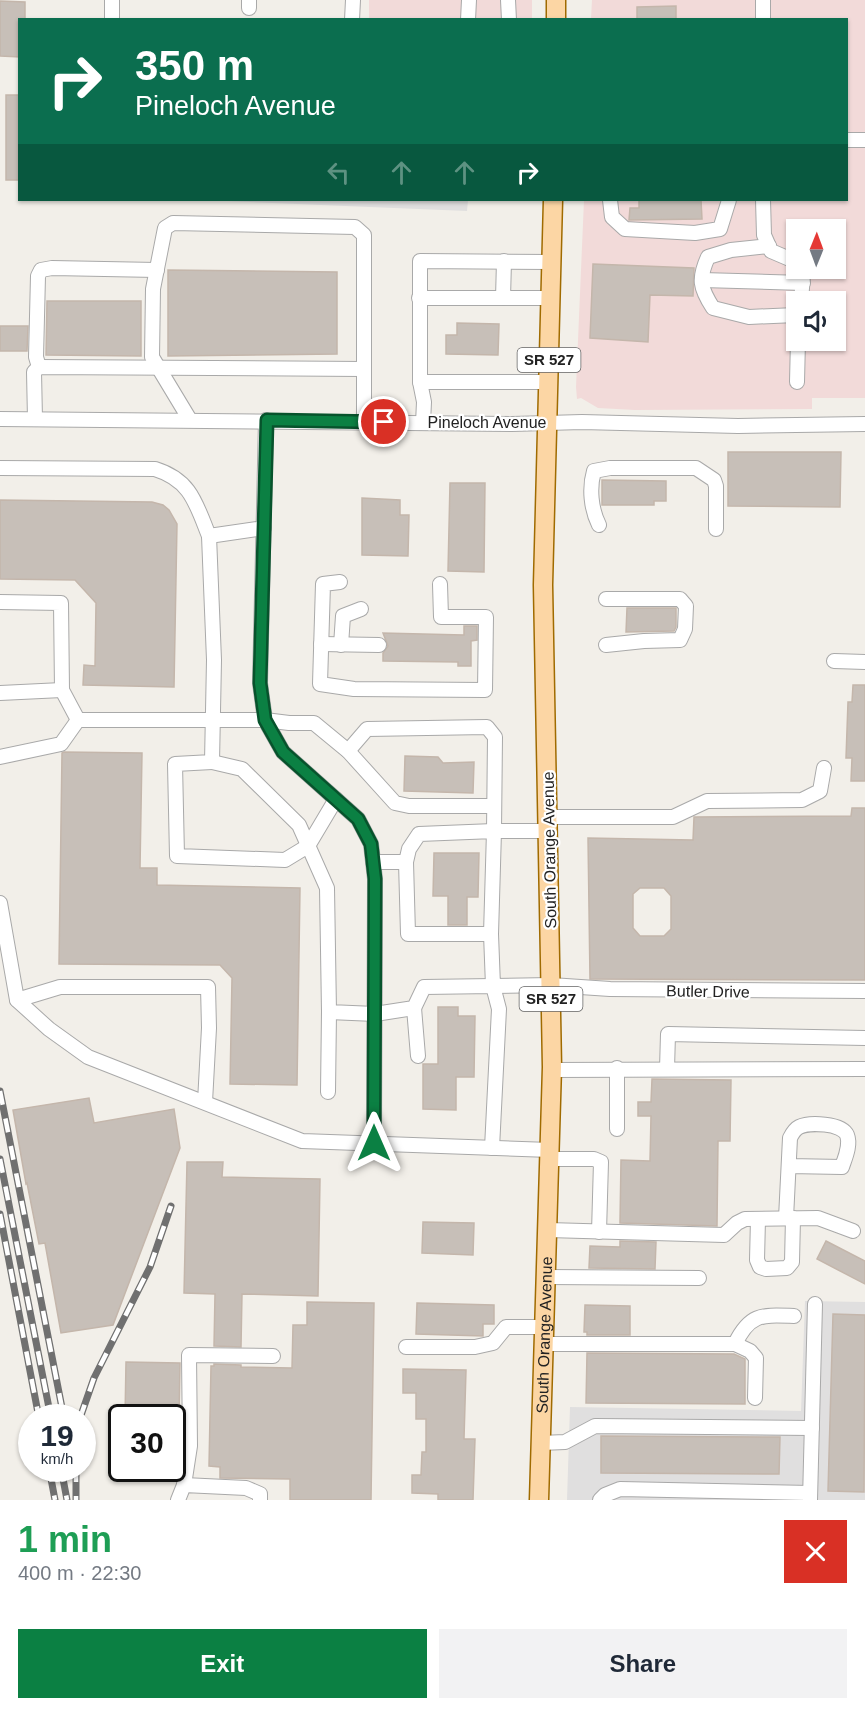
<!DOCTYPE html>
<html lang="en">
<head>
<meta charset="utf-8">
<style>
  :root { --surface:#fff; --page:#f2f2f3; --text:#1f2937; --muted:#747a83; --accent:#0b8043 }
  body { margin:0; font-family:Helvetica,sans-serif; background:var(--page); color:var(--text); height:100vh; display:flex; flex-direction:column; font-size:22px; white-space:nowrap }
  * { box-sizing:border-box; margin:0 }
  p { font-size:20px; color:var(--muted) }
  .icon { flex:none; width:33px; height:33px; fill:none; stroke:currentColor; stroke-width:2; stroke-linecap:round; stroke-linejoin:round }
  .map { position:relative; height:1500px; overflow:hidden }
  .drawer { display:flex; flex-direction:column; background:var(--surface); flex:1 }
  .drawer>* { flex:none }
  .guide { position:absolute; left:18px; top:18px; width:830px; height:183px; border-radius:0px; box-shadow:0 2px 4px #0004; background:#0b6e4f; color:#fff; overflow:hidden }
  .needle { width:39px; rotate:1deg }
  .fabs { position:absolute; left:786px; top:219px; display:grid; gap:12px }
  .fabs a { display:grid; place-items:center; width:60px; height:60px; border-radius:0px; background:var(--surface); box-shadow:0 2px 4px #0004; font-size:30px }
  .speed { position:absolute; left:18px; top:1404px; display:flex; gap:12px; font-size:30px; font-weight:700; text-align:center }
  .speed>* { display:grid; place-content:center; width:78px; height:78px; border-radius:50%; background:var(--surface); box-shadow:0 2px 4px #0004; line-height:1 }
  .speed small { font-size:15px; font-weight:400 }
  .speed .limit { border:3px solid #111; border-radius:9px; background:#fff; color:#111 }
  .pin { position:absolute; display:grid; place-items:center; width:51px; height:51px; color:#fff; margin:-26px; border:3px solid #fff; border-radius:50%; box-shadow:0 2px 6px #0007 }
  .me { position:absolute; width:66px; margin:-33px; rotate:0deg; stroke-linejoin:round; filter:drop-shadow(0 0 4px #0008) }
  .turn { display:flex; align-items:center; gap:21px; height:126px; padding:0 18px; font-size:27px }
  .turn .icon { width:78px; height:78px; stroke-width:2.5 }
  .turn b { display:block; font-size:42px; line-height:51px }
  .lanes { display:flex; align-items:center; height:57px; padding:0 18px; background:#0003; justify-content:center; gap:30px; direction:ltr }
  .lanes .off { opacity:.35 }
  .round { display:grid; place-items:center; flex:none; width:63px; height:63px; border-radius:0px; background:var(--page) }
  .overview { display:flex; align-items:center; justify-content:space-between; height:102px; padding:0 18px }
  h1 { font-size:36px; font-weight:800; line-height:45px; color:#1e9e55 }
  .button { display:flex; gap:12px; margin-top:auto; padding:12px 18px }
  .button a { flex:1; height:69px; border-radius:0px; background:var(--accent); color:#fff; font-size:24px; font-weight:800; line-height:69px; text-align:center }
  .button a+a { background:var(--page); color:var(--text) }
  .map>svg:first-child { display:block }
</style>
</head>
<body>
<div class="map">
<svg width="865" height="1500" viewBox="0 0 865 1500">
  <rect width="100%" height="100%" fill="#f2efe9"/>
  <g fill="#e0dfdf">
    <polygon points="203,200 468,200 467,211"/>
    <polygon points="805,1301 865,1302 865,1500 567,1500 570,1407 801,1411"/>
  </g>
  <g fill="#f2dad9" fill-rule="evenodd">
    <polygon points="369,0 532,0 532,19 369,20"/>
    <path d="M 592,0 L 865,0 L 865,398 L 812,398 L 812,409 L 635,410 L 598,408 L 581,398 L 577,399 L 576,387 L 584,200 L 846,200 L 846,20 L 591,19 ZM 796,230 L 836,230 L 836,268 L 796,268 ZM 796,302 L 836,302 L 836,340 L 796,340 Z"/>
  </g>
  <g fill="#c7bfb8" stroke="#c4b6ab" stroke-width="1.5" fill-rule="evenodd">
    <polygon points="0,1 25,2 25,20 20,20 20,57 0,56"/>
    <polygon points="676,6 676,20 637,20 637,7"/>
    <rect x="6" y="95" width="14" height="85"/>
    <polygon points="639,200 701,200 702,219 629,220 630,208 639,208"/>
    <polygon points="593,264 694,268 693,296 650,295 648,342 590,338"/>
    <polygon points="168,270 337,272 337,354 168,356"/>
    <polygon points="47,301 141,301 141,356 46,355"/>
    <polygon points="457,323 499,324 498,355 446,354 446,335 457,335"/>
    <polygon points="0,326 28,326 27,351 0,351"/>
    <polygon points="728,452 841,452 840,507 728,506"/>
    <polygon points="602,480 666,481 666,501 654,501 654,505 602,505"/>
    <polygon points="450,483 485,483 484,572 448,571"/>
    <polygon points="362,498 400,500 400,515 409,515 408,556 362,555"/>
    <polygon points="0,500 152,502 163,505 169,510 177,524 174,687 83,685 84,665 95,666 96,603 75,580 0,579"/>
    <polygon points="627,608 676,608 676,627 674,631 626,632"/>
    <polygon points="464,626 477,626 477,640 471,641 471,666 458,666 458,662 383,661 383,653 388,646 383,633 464,635"/>
    <polygon points="853,685 865,685 865,781 851,781 852,758 846,758 848,702 852,702"/>
    <polygon points="64,752 142,753 140,868 157,868 157,885 300,888 297,1085 230,1084 232,978 220,965 59,964 62,753"/>
    <polygon points="405,756 438,757 443,763 474,762 473,793 404,791"/>
    <path d="M 852,808 L 865,808 L 865,980 L 590,979 L 588,838 L 693,840 L 694,817 L 851,816 ZM 640,888 L 664,888 L 671,896 L 671,929 L 664,936 L 640,936 L 633,928 L 633,894 Z"/>
    <polygon points="434,853 479,853 478,897 467,897 467,925 448,925 448,896 433,896"/>
    <polygon points="438,1007 458,1007 458,1016 475,1016 474,1077 456,1077 456,1110 423,1109 423,1064 438,1064"/>
    <polygon points="652,1079 731,1080 730,1141 718,1141 717,1226 620,1223 621,1160 650,1161 651,1116 638,1116 638,1102 651,1102"/>
    <polygon points="89,1098 94,1123 174,1109 180,1148 113,1325 61,1333 45,1243 39,1244 27,1183 26,1184 13,1110"/>
    <polygon points="187,1162 223,1162 222,1177 320,1179 318,1296 242,1294 241,1347 214,1346 215,1294 184,1293"/>
    <polygon points="423,1222 474,1223 473,1255 422,1253"/>
    <polygon points="620,1241 656,1242 655,1269 589,1268 590,1246 620,1247"/>
    <polygon points="826,1241 865,1261 865,1284 817,1259"/>
    <polygon points="307,1302 374,1303 371,1500 290,1500 290,1479 220,1478 220,1467 209,1466 211,1366 214,1366 214,1364 241,1365 241,1367 292,1368 293,1325 307,1325"/>
    <polygon points="417,1303 494,1305 494,1324 483,1324 483,1336 416,1334"/>
    <polygon points="585,1305 630,1306 630,1335 587,1335 587,1332 584,1332"/>
    <polygon points="833,1314 865,1315 864,1492 828,1491"/>
    <polygon points="587,1353 734,1354 745,1359 745,1404 586,1403"/>
    <polygon points="126,1362 180,1363 179,1418 125,1418"/>
    <polygon points="403,1369 466,1370 464,1439 475,1439 473,1500 438,1500 438,1494 412,1493 412,1475 421,1475 422,1452 426,1452 426,1419 416,1419 416,1393 403,1393"/>
    <polygon points="601,1436 780,1437 779,1474 601,1473"/>
  </g>
  <g fill="none" stroke-linecap="round" stroke-linejoin="round">
    <defs>
      <g id="minor">
        <polyline points="508,0 509,20"/>
        <polyline points="249,8 249,0"/>
        <polyline points="112,20 112,0"/>
        <polyline points="352,20 353,0"/>
        <polyline points="468,20 469,0"/>
        <polyline points="763,20 763,0"/>
        <polyline points="846,140 865,140"/>
        <polyline points="610,200 612,217 625,229 695,233 720,229 729,200"/>
        <polyline points="763,200 764,235 771,251 792,260 796,265"/>
        <path d="M 769,246 L 731,250 L 708,257 C 698,279 700,288 713,308 L 749,317 L 796,315"/>
        <polyline points="702,280 803,283"/>
        <polyline points="419,298 551,298"/>
        <polyline points="503,298 504,261"/>
        <polyline points="801,302 803,274"/>
        <polyline points="39,367 36,357 38,276 41,270 52,268 157,270"/>
        <polyline points="420,382 548,382"/>
        <polyline points="797,382 798,340"/>
        <polyline points="0,419 512,424 582,422 738,426 865,424"/>
        <polyline points="35,419 34,372 39,367 364,369"/>
        <polyline points="190,420 152,357 153,289 165,228 173,223 355,227 364,235 364,422"/>
        <polyline points="266,420 260,683 265,720 283,752 358,819 371,844 375,879 374,1143"/>
        <polyline points="423,423 424,402 420,382 420,261 552,262"/>
        <path d="M 0,468 L 155,469 C 191,480 196,504 209,536 L 264,528"/>
        <path d="M 599,525 C 591,509 589,488 594,471 L 610,468 L 696,468 L 714,480 L 716,486 L 716,529"/>
        <polyline points="209,536 214,660 212,762 175,764 177,856 285,860 308,846 336,799"/>
        <polyline points="340,582 323,584 320,684 354,689 485,690 486,617 441,617 440,584"/>
        <polyline points="0,602 61,603 62,690 78,720"/>
        <polyline points="321,644 379,645"/>
        <polyline points="341,645 343,616 361,609"/>
        <polyline points="606,645 644,641 680,640 685,629 686,606 680,599 606,599"/>
        <polyline points="834,661 865,662"/>
        <polyline points="0,693 62,690"/>
        <polyline points="78,720 265,720 289,723 314,723 348,751 395,803 409,806 494,806"/>
        <polyline points="348,751 367,729 487,727 495,737 494,831 548,831"/>
        <polyline points="0,757 61,744 78,720"/>
        <polyline points="212,762 242,769 299,825 327,888 329,1012 375,1014 414,1008 424,987 493,986 499,1009 492,1148"/>
        <polyline points="548,817 673,817 707,801 802,800 820,791 824,768"/>
        <polyline points="373,862 406,862 409,849 419,834 494,831 491,934 408,934 406,862"/>
        <polyline points="0,903 17,1000 60,987 208,987 209,1028 205,1102"/>
        <polyline points="491,934 493,986 551,985 610,989 865,991"/>
        <polyline points="17,1000 49,1029 88,1057 302,1141 550,1150"/>
        <polyline points="414,1008 418,1056"/>
        <polyline points="617,1068 617,1129"/>
        <polyline points="667,1069 668,1034 865,1038"/>
        <polyline points="552,1070 865,1069"/>
        <polyline points="328,1092 329,1012"/>
        <polyline points="550,1159 594,1159 601,1162 599,1232"/>
        <path d="M 786,1218 L 790,1138 C 792,1134 795,1129 799,1127 C 809,1122 842,1123 847,1135 C 851,1145 845,1158 842,1167 L 789,1166"/>
        <polyline points="758,1219 757,1260 760,1267 766,1269 787,1268 792,1262 793,1218"/>
        <polyline points="548,1230 724,1235 737,1223 745,1219 818,1218 853,1231"/>
        <polyline points="546,1277 699,1278"/>
        <polyline points="544,1344 735,1344 750,1351 756,1358 755,1398"/>
        <path d="M 735,1344 C 750,1313 762,1315 794,1316"/>
        <polyline points="406,1347 475,1347 493,1343 506,1327 545,1327"/>
        <polyline points="541,1443 565,1442 595,1426 812,1428"/>
        <polyline points="184,1485 190,1446 189,1355 273,1356"/>
        <polyline points="178,1500 184,1485 246,1488 260,1494 260,1500"/>
        <polyline points="600,1500 605,1495 620,1489 810,1493"/>
        <polyline points="810,1500 815,1304"/>
      </g>
      <g id="major">
        <polyline points="556,20 556,0"/>
        <path id="s1" d="M 539,1500 L 552,1067 L 543,585 L 553,200"/>
      </g>
    </defs>
    <use href="#minor" stroke="#a9a9a9" stroke-width="16"/>
    <use href="#major" stroke="#a06b00" stroke-width="21"/>
    <use href="#minor" stroke="#fff" stroke-width="14"/>
    <use href="#major" stroke="#fcd6a4" stroke-width="18"/>
    <defs>
      <g id="rail">
        <polyline points="0,1091 64,1418"/>
        <polyline points="0,1159 51,1418"/>
        <polyline points="0,1214 39,1418"/>
        <polyline points="80,1418 94,1378 150,1267 171,1206"/>
        <polyline points="49,1468 55,1500"/>
        <polyline points="61,1468 67,1500"/>
        <polyline points="76,1468 76,1500"/>
      </g>
    </defs>
    <use href="#rail" stroke="#707070" stroke-width="7"/>
    <use href="#rail" stroke="#fff" stroke-width="4.5" stroke-dasharray="14" stroke-linecap="butt"/>
  </g>
  <g fill="none" stroke-linecap="round" stroke-linejoin="round">
    <defs>
      <polyline id="route" points="374,1143 375,879 371,844 358,819 283,752 265,720 260,683 267,420 384,422"/>
    </defs>
    <use href="#route" stroke="#07532c" stroke-width="15"/>
    <use href="#route" stroke="#0b8043" stroke-width="10"/>
  </g>
  <g text-anchor="middle" stroke-width="4.5" stroke-linejoin="round" paint-order="stroke">
    <g fill="#fff" stroke="#646464" stroke-width="1.5">
      <rect x="517.5" y="348" width="63" height="24" rx="4.5"/>
      <rect x="519.5" y="987" width="63" height="24" rx="4.5"/>
    </g>
    <g font-size="15" font-weight="bold" fill="#222">
      <text x="549" y="365">SR 527</text>
      <text x="551" y="1004">SR 527</text>
    </g>
    <g font-size="16" fill="#222" stroke="#fff">
      <text x="487" y="428">Pineloch Avenue</text>
      <text transform="translate(549 850) rotate(-91)" y="6">South Orange Avenue</text>
      <text transform="translate(708 991) rotate(1)" y="6">Butler Drive</text>
      <text dy="6" stroke="none"><textPath href="#s1" startOffset="165">South Orange Avenue</textPath></text>
    </g>
  </g>
</svg>
<div class="fabs">
<a><svg class="needle" viewBox="-14 -14 28 28"><path d="M0-13l5 13h-10z" fill="#e53935"/><path d="M0 13l5-13h-10z" fill="#747a83"/></svg></a>
<a><svg class="icon" aria-label="sound" viewBox="0 0 24 24"><path d="M4 9h4l5-4v14l-5-4H4zM17 9q2 3 0 6"/></svg></a>
</div>
<div class="speed"><div>19<small>km/h</small></div><div class="limit">30</div></div>
<div class="pin" style="left:384px;top:422px;background:#d93025"><svg class="icon" aria-label="arrive" viewBox="0 0 24 24"><path d="M6 21V4h12l-3 4 3 4H6"/></svg></div>
<svg class="me" style="left:374px;top:1143px" viewBox="-20 -20 40 40"><path d="M0-17L14 15 0 8-14 15z" fill="#0b8043" stroke="#fff" stroke-width="4"/></svg>
<div class="guide">
<div class="turn"><svg class="icon" aria-label="right" viewBox="0 0 24 24"><path d="M7 20v-9h11M14 6l5 5-5 5"/></svg><div><b>350 m</b>Pineloch Avenue</div></div>
<div class="lanes"><svg class="icon off" aria-label="left" viewBox="0 0 24 24"><path d="M17 20v-9H6M10 6l-5 5 5 5"/></svg><svg class="icon off" aria-label="ahead" viewBox="0 0 24 24"><path d="M12 20V5M6 11l6-6 6 6"/></svg><svg class="icon off" aria-label="ahead" viewBox="0 0 24 24"><path d="M12 20V5M6 11l6-6 6 6"/></svg><svg class="icon" aria-label="right" viewBox="0 0 24 24"><path d="M7 20v-9h11M14 6l5 5-5 5"/></svg></div>
</div>
</div>
<section class="drawer">
<div class="overview"><div><h1>1 min</h1><p>400 m · 22:30</p></div><a class="round" style="background:#d93025;color:#fff"><svg class="icon" aria-label="close" viewBox="0 0 24 24"><path d="M6 6l12 12M18 6L6 18"/></svg></a></div>
<div class="button"><a>Exit</a><a>Share</a></div>
</section>
</body>
</html>
